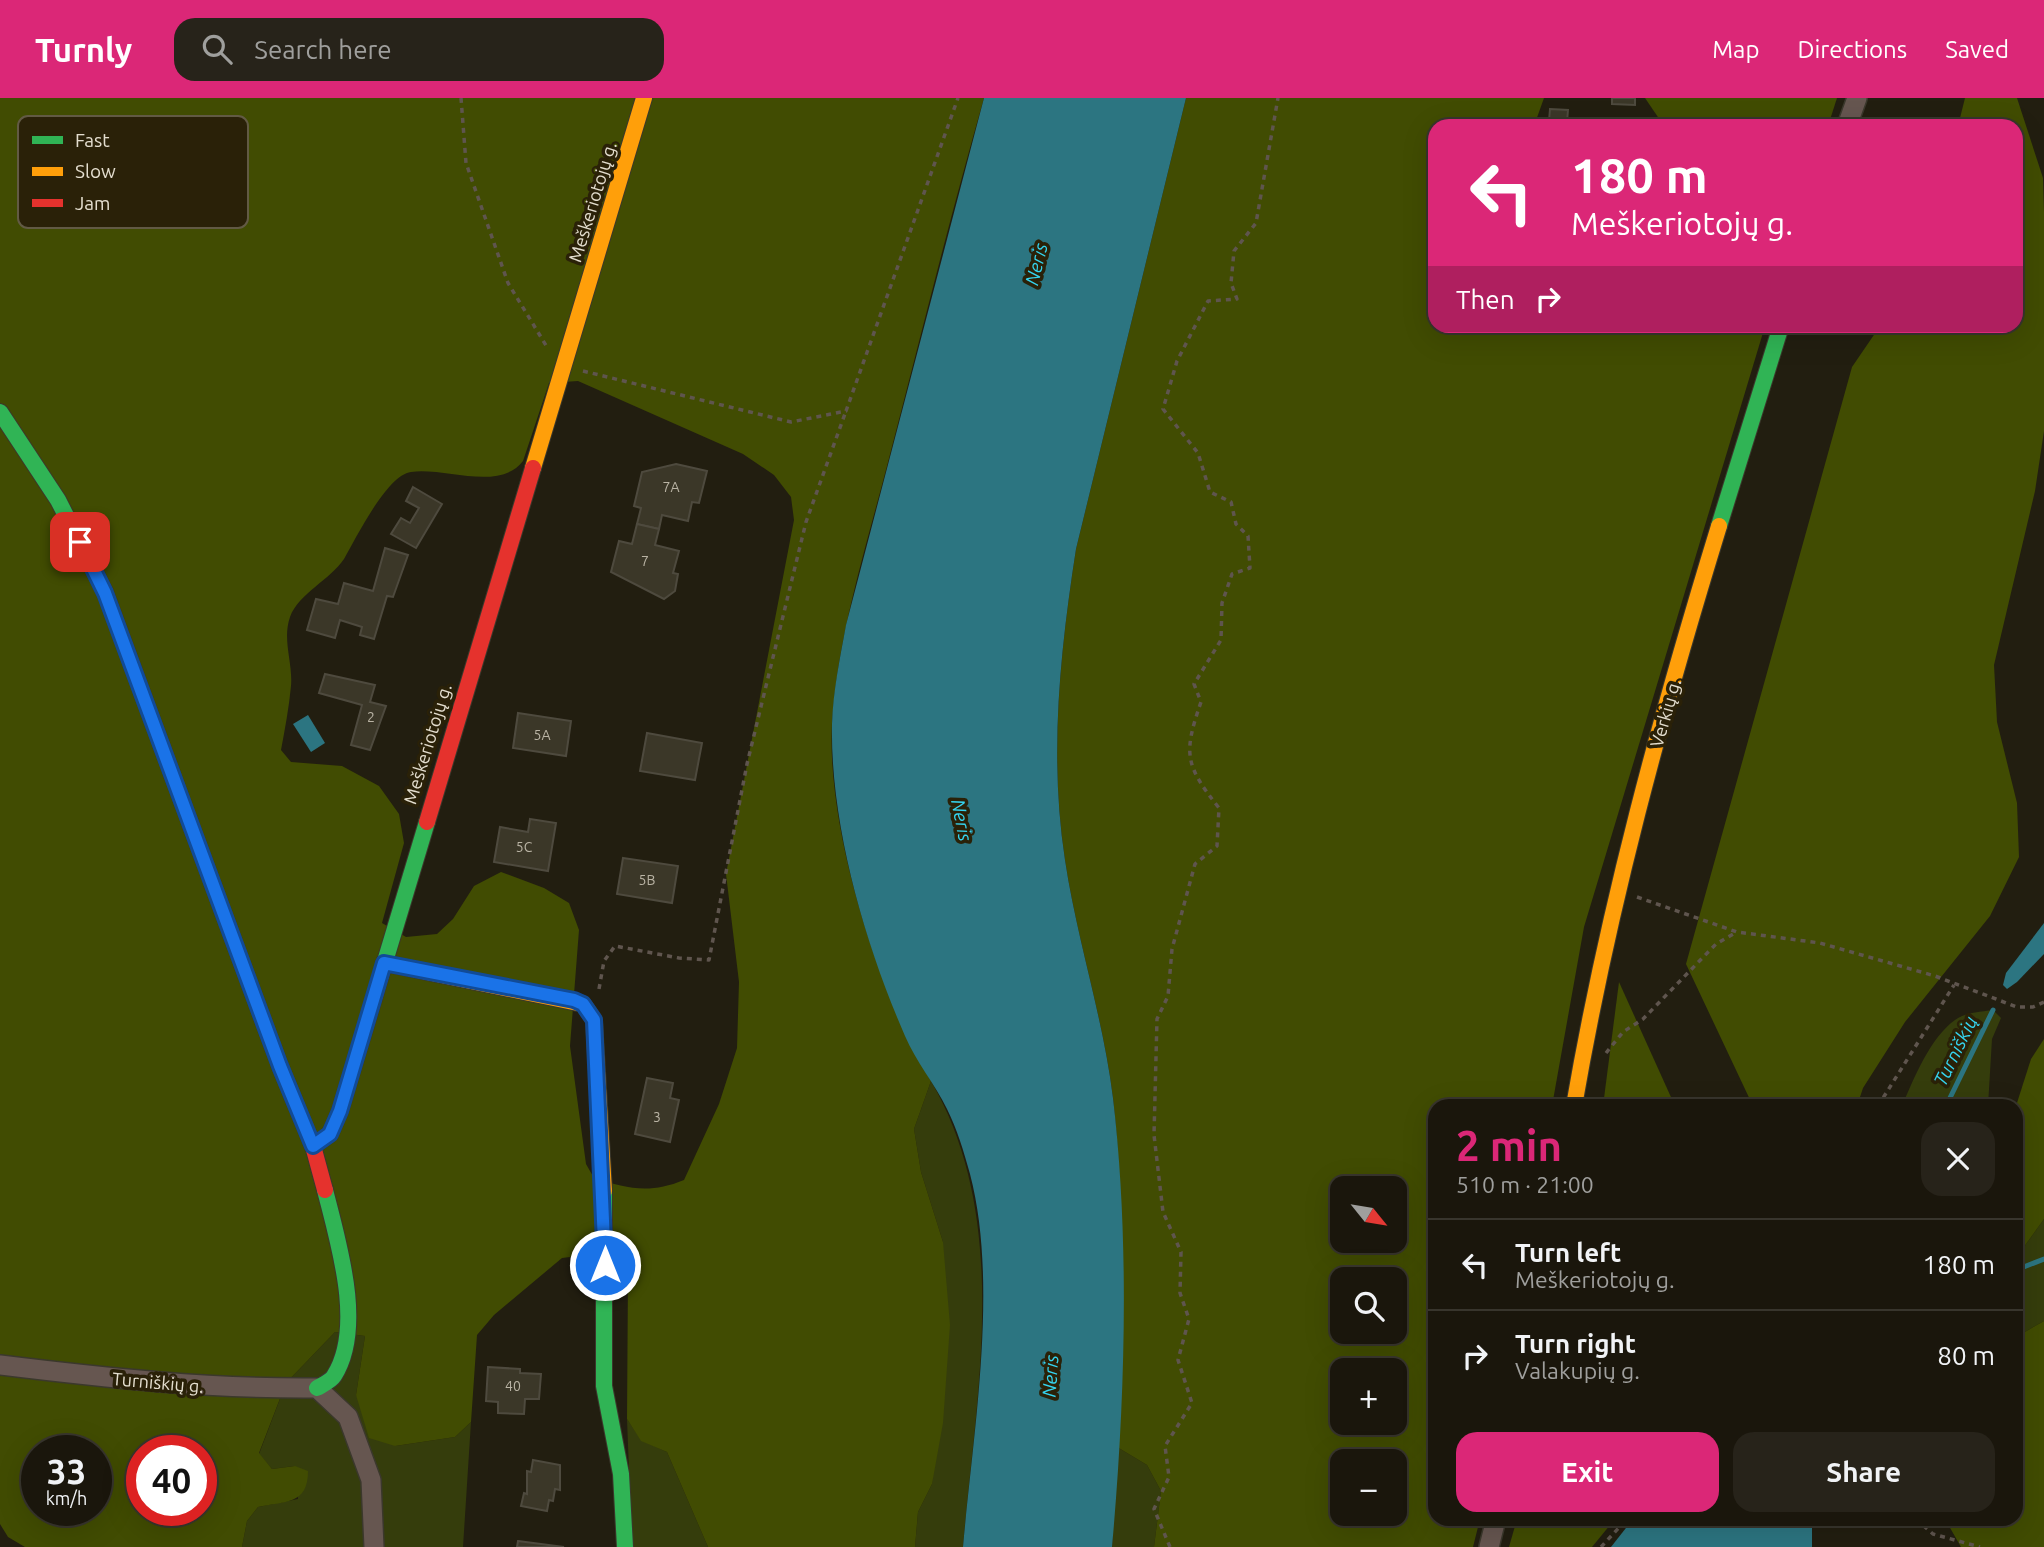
<!DOCTYPE html>
<html lang="en">
<head>
<meta charset="utf-8">
<style>
  :root { --surface:#1a160c; --page:#27231a; --text:#f1f3f6; --muted:#9f9f9d; --line:#38352d; --accent:#db2777 }
  body { margin:0; font-family:Ubuntu,sans-serif; background:var(--page); color:var(--text); height:100vh; display:flex; flex-direction:column; font-size:26px; white-space:nowrap }
  * { box-sizing:border-box; margin:0 }
  p { font-size:23px; color:var(--muted) }
  .icon { flex:none; width:38px; height:38px; fill:none; stroke:currentColor; stroke-width:2; stroke-linecap:round; stroke-linejoin:round }
  .map { position:relative; flex:1; overflow:hidden }
  .panel { position:absolute; left:1428px; top:1001px; width:595px; height:427px; display:flex; flex-direction:column; background:var(--surface); border-radius:21px; box-shadow:0 7px 28px #0002,0 0 0 2px var(--line) }
  .panel>* { flex:none }
  .top-card { position:absolute; left:1428px; top:21px; width:595px; height:214px; border-radius:21px; box-shadow:0 7px 28px #0002,0 0 0 2px var(--line); background:#db2777; color:#fff; overflow:hidden }
  .needle { width:46px; rotate:120deg }
  .buttons { position:absolute; left:1330px; top:1078px; display:grid; gap:14px }
  .buttons a { display:grid; place-items:center; width:77px; height:77px; border-radius:14px; background:var(--surface); box-shadow:0 7px 28px #0002,0 0 0 2px var(--line); font-size:35px }
  .speed { position:absolute; left:21px; top:1337px; display:flex; gap:14px; font-size:35px; font-weight:700; text-align:center }
  .speed>* { display:grid; place-content:center; width:91px; height:91px; border-radius:50%; background:var(--surface); box-shadow:0 7px 28px #0002,0 0 0 2px var(--line); line-height:1 }
  .speed small { font-size:18px; font-weight:400 }
  .speed .limit { border:10px solid #d22; background:#fff; color:#111 }
  .pin { position:absolute; display:grid; place-items:center; width:60px; height:60px; color:#fff; margin:-30px; border-radius:14px; box-shadow:0 4px 10px #0006 }
  .me { position:absolute; width:77px; margin:-38px; rotate:0deg; stroke-linejoin:round; filter:drop-shadow(0 0 5px #0008) }
  .turn { display:flex; align-items:center; gap:24px; height:147px; padding:0 28px; font-size:32px }
  .turn .icon { width:91px; height:91px; stroke-width:2.5 }
  .turn b { display:block; font-size:49px; line-height:60px }
  .then { display:flex; align-items:center; height:66px; padding:0 28px; background:#0003; gap:14px; font-size:26px }
  .round { display:grid; place-items:center; flex:none; width:74px; height:74px; border-radius:21px; background:var(--page) }
  .headline { display:flex; align-items:center; justify-content:space-between; height:119px; padding:0 28px }
  h1 { font-size:42px; font-weight:600; line-height:52px; color:var(--accent) }
  .button { display:flex; gap:14px; margin-top:auto; padding:14px 28px }
  .button a { flex:1; height:80px; border-radius:21px; background:var(--accent); color:#fff; font-size:28px; font-weight:600; line-height:80px; text-align:center }
  .button a+a { background:var(--page); color:var(--text) }
  ul { padding:0; list-style:none }
  li { display:flex; align-items:center; gap:21px; height:91px; padding:0 28px; border-top:2px solid var(--line) }
  li div { flex:1 }
  li b { display:block; font-size:26px }
  li em { font-style:normal }
  header { display:flex; align-items:center; gap:42px; box-sizing:border-box; height:98px; padding:0 35px; background:var(--accent); color:#fff }
  header strong { font-size:33px }
  nav { display:flex; gap:38px; margin-inline-start:auto; font-size:24px }
  .search { width:490px; height:63px; background:var(--page); display:flex; align-items:center; gap:18px; box-sizing:border-box; padding:0 24px; border-radius:21px; color:var(--muted); font-size:26px }
  .map>svg:first-child { display:block }
</style>
</head>
<body>
<header>
<strong>Turnly</strong>
<div class="search"><svg class="icon" aria-label="search" viewBox="0 0 24 24"><circle cx="10" cy="10" r="6"/><path d="M15 15l6 6"/></svg>Search here</div>
<nav><a>Map</a><a>Directions</a><a>Saved</a></nav>
</header>
<div class="map">
<svg width="2044" height="1449" viewBox="0 0 2044 1449">
  <rect width="100%" height="100%" fill="#221e10"/>
  <g fill="#353d0c">
    <path d="M 1993,912 L 2001,920 L 1992,941 L 1988,1008 L 1902,1008 C 1914,980 1930,940 1955,922 C 1966,914 1980,914 1993,912 Z"/>
    <path d="M 931,983 C 1012,1123 976,1296 963,1449 L 915,1449 L 918,1414 L 932,1386 L 943,1144 L 921,1074 L 914,1031 Z"/>
    <polygon points="2044,1121 2044,1223 2016,1239 2016,1160"/>
    <polygon points="335,1234 365,1238 356,1297 395,1348 455,1339 471,1324 463,1449 242,1449 247,1423 258,1409 298,1401 295,1368 272,1371 259,1356 286,1285"/>
    <polygon points="627,1321 641,1342 667,1354 708,1449 632,1449"/>
    <polygon points="1117,1349 1147,1367 1161,1393 1154,1449 1112,1449"/>
  </g>
  <g fill="#414c02" fill-rule="evenodd">
    <path d="M 0,0 L 984,0 C 949,122 919,245 887,368 C 865,452 838,538 832,625 C 826,730 878,894 931,983 L 914,1031 L 921,1074 L 943,1144 L 950,1227 L 943,1325 L 932,1386 L 918,1414 L 915,1449 L 708,1449 L 667,1354 L 641,1343 L 627,1321 L 628,1176 L 622,1166 L 586,1157 L 562,1160 L 494,1217 L 477,1237 L 471,1324 L 455,1339 L 395,1348 L 369,1340 L 356,1297 L 365,1238 L 335,1234 L 286,1285 L 259,1355 L 272,1371 L 295,1368 L 308,1373 C 308,1407 285,1403 258,1409 L 247,1423 L 242,1449 L 25,1449 L 8,1439 L 0,1426 ZM 578,283 L 743,356 L 774,377 L 791,399 L 794,422 L 726,776 L 739,884 L 737,950 L 719,1006 L 684,1082 C 650,1096 628,1091 594,1080 L 586,1066 L 570,948 L 579,832 L 569,805 L 544,790 L 501,774 L 474,788 L 453,821 L 437,836 L 406,839 L 382,825 L 404,745 L 399,716 L 379,688 L 342,668 L 291,664 L 281,652 C 285,631 289,609 291,588 C 293,565 282,542 290,519 C 299,495 330,482 344,461 C 356,440 387,377 411,374 C 445,369 499,394 523,363 L 549,285 ZM 37,1353 L 96,1353 L 96,1412 L 37,1412 ZM 142,1353 L 201,1353 L 201,1412 L 142,1412 Z"/>
    <path d="M 1186,0 L 1544,0 L 1534,28 L 1435,28 L 1435,228 L 1765,228 L 1584,829 L 1552,1008 L 1435,1008 L 1435,1421 L 1480,1421 L 1473,1449 L 1154,1449 L 1161,1393 L 1147,1367 L 1117,1349 C 1122,1232 1126,1116 1113,1000 C 1103,919 1077,842 1065,762 C 1049,658 1060,554 1076,451 ZM 1342,1090 L 1395,1090 L 1395,1143 L 1342,1143 ZM 1342,1181 L 1395,1181 L 1395,1234 L 1342,1234 ZM 1342,1272 L 1395,1272 L 1395,1325 L 1342,1325 ZM 1342,1363 L 1395,1363 L 1395,1416 L 1342,1416 Z"/>
    <polygon points="1645,0 1837,0 1828,28 1664,28"/>
    <polygon points="1965,0 2017,0 2043,80 2044,114 2044,333 2035,393 1994,567 1997,624 2017,705 2019,759 1990,818 1905,924 1863,990 1857,1008 1753,1008 1686,866 1852,269 1880,228 2016,228 2016,28 1958,28"/>
    <polygon points="1619,884 1675,1008 1603,1008"/>
    <polygon points="2044,941 2044,1121 2016,1160 2016,1008 2031,961"/>
    <polygon points="2044,1223 2044,1449 1961,1449 1945,1421 2016,1421 2016,1239"/>
    <polygon points="1517,1421 1615,1421 1592,1449 1509,1449"/>
  </g>
  <g fill="#2c7581">
    <path d="M 984,0 L 1186,0 L 1076,451 C 1060,554 1049,658 1065,762 C 1077,842 1103,919 1113,1000 C 1130,1143 1125,1305 1112,1449 L 963,1449 C 973,1335 999,1186 970,1076 C 964,1054 957,1031 947,1011 C 935,986 916,964 905,938 C 865,846 830,727 832,626 C 833,593 840,560 846,527 Z"/>
    <polygon points="308,617 325,645 311,654 293,626"/>
    <polygon points="2044,825 2044,856 2017,884 2007,891 2003,887 2006,875"/>
    <polygon points="1633,1421 1812,1421 1812,1449 1611,1449"/>
  </g>
  <g fill="none" stroke-linecap="round" stroke-linejoin="round">
    <g stroke="#2c7581" stroke-width="5">
      <polyline points="1946,1008 1993,912"/>
      <polyline points="2016,1172 2044,1161"/>
    </g>
  </g>
  <g fill="#3b3728" stroke="#4e4a3e" stroke-width="2">
    <polygon points="1612,0 1635,0 1635,7 1612,6"/>
    <polygon points="1550,11 1568,12 1567,24 1549,23"/>
    <polygon points="676,366 707,373 699,405 692,404 688,423 662,417 659,431 637,426 641,410 634,408 642,374"/>
    <polygon points="413,389 442,406 416,450 391,436 401,420 410,425 419,410 406,403"/>
    <polygon points="637,426 659,431 655,447 679,453 673,475 678,476 675,493 664,501 611,474 619,443 632,446"/>
    <polygon points="385,450 408,457 393,499 387,498 374,541 360,537 362,529 340,522 335,540 307,532 316,501 338,506 344,485 373,493"/>
    <polygon points="325,576 375,587 370,604 386,608 370,652 351,647 362,607 319,595"/>
    <polygon points="518,615 571,623 566,658 513,650"/>
    <polygon points="647,635 702,645 695,682 640,673"/>
    <polygon points="530,721 556,725 548,773 494,764 500,729 528,734"/>
    <polygon points="623,760 678,768 672,805 617,796"/>
    <polygon points="647,980 673,985 670,1000 679,1002 670,1044 635,1036"/>
    <polygon points="488,1269 520,1271 520,1275 541,1276 539,1301 525,1301 524,1316 498,1315 498,1304 486,1303"/>
    <polygon points="533,1362 560,1367 560,1392 555,1391 553,1403 549,1402 547,1413 521,1408 524,1395 527,1396 527,1373 531,1374"/>
    <polygon points="518,1443 564,1449 517,1449"/>
  </g>
  <g fill="none" stroke-linecap="round" stroke-linejoin="round">
    <defs>
      <g id="street">
        <polyline points="1847,28 1857,0"/>
        <path d="M 0,1267 C 106,1280 210,1291 317,1290 L 348,1319 L 371,1382 L 374,1449"/>
        <polyline points="1489,1449 1496,1421"/>
      </g>
      <g id="fast">
        <polyline points="0,314 58,402 105,494 172,676"/>
        <polyline points="1719,428 1781,228"/>
        <polyline points="313,1048 330,1036 340,1013 427,724"/>
        <polyline points="604,1093 604,1288 621,1376 625,1449"/>
        <path d="M 317,1290 C 322,1287 331,1283 334,1278 C 365,1229 338,1144 325,1092"/>
      </g>
      <g id="slow">
        <polyline points="533,370 644,0"/>
        <polyline points="384,865 583,906 594,922 604,1093"/>
        <path d="M 1574,1008 C 1608,811 1660,620 1719,428"/>
      </g>
      <g id="jam">
        <polyline points="172,676 280,968 313,1048 325,1092"/>
        <polyline points="427,724 533,370"/>
      </g>
    </defs>
    <use href="#street" stroke="#3b382c" stroke-width="22"/>
    <use href="#fast" stroke="#3b382c" stroke-width="18"/>
    <use href="#slow" stroke="#3b382c" stroke-width="18"/>
    <use href="#jam" stroke="#3b382c" stroke-width="18"/>
    <g stroke="#5f554e" stroke-width="3.5" stroke-dasharray="5 5" stroke-linecap="butt">
      <polyline points="461,0 466,65 508,185 547,249"/>
      <polyline points="583,273 791,324 846,313 958,0"/>
      <polyline points="1637,799 1737,834 1820,845 1935,878 2017,909 2033,909 2044,904"/>
      <polyline points="599,891 604,863 615,848 679,860 709,862 747,666 806,424 846,313"/>
      <polyline points="1606,955 1623,934 1643,921 1716,846 1737,834"/>
      <polyline points="1878,1008 1954,887"/>
      <polyline points="1916,1421 1933,1436 1980,1449"/>
      <path d="M 1170,1449 L 1154,1411 L 1169,1379 L 1165,1348 L 1192,1305 L 1178,1262 L 1189,1221 L 1180,1195 L 1181,1154 L 1163,1114 L 1154,1037 L 1157,921 L 1168,898 L 1172,851 L 1195,766 L 1217,748 L 1219,710 C 1185,667 1183,656 1201,604 L 1194,586 L 1221,542 L 1222,505 L 1232,476 L 1250,470 L 1248,438 L 1236,426 L 1231,404 L 1210,394 L 1198,355 L 1163,311 L 1177,263 L 1208,203 L 1237,201 L 1231,185 L 1234,153 L 1256,125 L 1278,0"/>
      <polyline points="1601,1449 1627,1421"/>
    </g>
    <use href="#street" stroke="#665650" stroke-width="19"/>
    <use href="#fast" stroke="#30b455" stroke-width="16"/>
    <use href="#slow" stroke="#ff9f0a" stroke-width="16"/>
    <use href="#jam" stroke="#e5322d" stroke-width="16"/>
  </g>
  <g fill="none" stroke-linecap="round" stroke-linejoin="round">
    <defs>
      <polyline id="route" points="80,444 105,495 280,968 313,1048 330,1036 340,1013 384,865 574,902 583,906 594,922 605,1167"/>
    </defs>
    <use href="#route" stroke="#114b97" stroke-width="18"/>
    <use href="#route" stroke="#1a73e8" stroke-width="12"/>
  </g>
  <g text-anchor="middle" stroke-width="7" stroke-linejoin="round" paint-order="stroke">
    <g font-size="14" fill="#bab4a5">
      <text x="671" y="394">7A</text>
      <text x="645" y="468">7</text>
      <text x="371" y="624">2</text>
      <text x="542" y="642">5A</text>
      <text x="524" y="754">5C</text>
      <text x="647" y="787">5B</text>
      <text x="657" y="1024">3</text>
      <text x="513" y="1293">40</text>
    </g>
    <g font-size="18" fill="#e4decf" stroke="#2a2108">
      <text transform="translate(593 104) rotate(-73)" y="6">Meškeriotojų g.</text>
      <text transform="translate(1666 615) rotate(-74)" y="6">Verkių g.</text>
      <text transform="translate(428 646) rotate(-73)" y="6">Meškeriotojų g.</text>
      <text transform="translate(158 1285) rotate(5)" y="6">Turniškių g.</text>
    </g>
    <g font-size="19" font-style="italic" fill="#35d4ef" stroke="#2a2108">
      <text transform="translate(1036 166) rotate(-76)" y="7">Neris</text>
      <text transform="translate(962 722) rotate(79)" y="7">Neris</text>
      <text transform="translate(1955 953) rotate(-64)" y="7">Turniškių</text>
      <text transform="translate(1050 1278) rotate(-86)" y="7">Neris</text>
    </g>
  </g>
  <rect x="18" y="18" width="230" height="112" rx="10" fill="#2a2108" stroke="#625a44" stroke-width="2"/>
  <rect x="32" y="38" width="31" height="8" fill="#30b455"/>
  <rect x="32" y="69" width="31" height="9" fill="#ff9f0a"/>
  <rect x="32" y="101" width="31" height="8" fill="#e5322d"/>
  <g font-size="19" fill="#e4decf">
    <text x="75" y="49">Fast</text>
    <text x="75" y="80">Slow</text>
    <text x="75" y="112">Jam</text>
  </g>
</svg>
<div class="buttons">
<a><svg class="needle" viewBox="-14 -14 28 28"><path d="M0-13l5 13h-10z" fill="#e53935"/><path d="M0 13l5-13h-10z" fill="#9f9f9d"/></svg></a>
<a><svg class="icon" aria-label="search" viewBox="0 0 24 24"><circle cx="10" cy="10" r="6"/><path d="M15 15l6 6"/></svg></a>
<a>+</a>
<a>−</a>
</div>
<div class="speed"><div>33<small>km/h</small></div><div class="limit">40</div></div>
<div class="pin" style="left:80px;top:444px;background:#d93025"><svg class="icon" aria-label="arrive" viewBox="0 0 24 24"><path d="M6 21V4h12l-3 4 3 4H6"/></svg></div>
<svg class="me" style="left:605px;top:1167px" viewBox="-20 -20 40 40"><circle r="17" fill="#1a73e8" stroke="#fff" stroke-width="3"/><path d="M0-11L8 9 0 5-8 9z" fill="#fff"/></svg>
<div class="top-card">
<div class="turn"><svg class="icon" aria-label="left" viewBox="0 0 24 24"><path d="M17 20v-9H6M10 6l-5 5 5 5"/></svg><div><b>180 m</b>Meškeriotojų g.</div></div>
<div class="then">Then<svg class="icon" aria-label="right" viewBox="0 0 24 24"><path d="M7 20v-9h11M14 6l5 5-5 5"/></svg></div>
</div>
<section class="panel">
<div class="headline"><div><h1>2 min</h1><p>510 m · 21:00</p></div><a class="round"><svg class="icon" aria-label="close" viewBox="0 0 24 24"><path d="M6 6l12 12M18 6L6 18"/></svg></a></div>
<ul>
<li><svg class="icon" aria-label="left" viewBox="0 0 24 24"><path d="M17 20v-9H6M10 6l-5 5 5 5"/></svg><div><b>Turn left</b><p>Meškeriotojų g.</p></div><em>180 m</em></li>
<li><svg class="icon" aria-label="right" viewBox="0 0 24 24"><path d="M7 20v-9h11M14 6l5 5-5 5"/></svg><div><b>Turn right</b><p>Valakupių g.</p></div><em>80 m</em></li>
</ul>
<div class="button"><a>Exit</a><a>Share</a></div>
</section>
</div>
</body>
</html>
